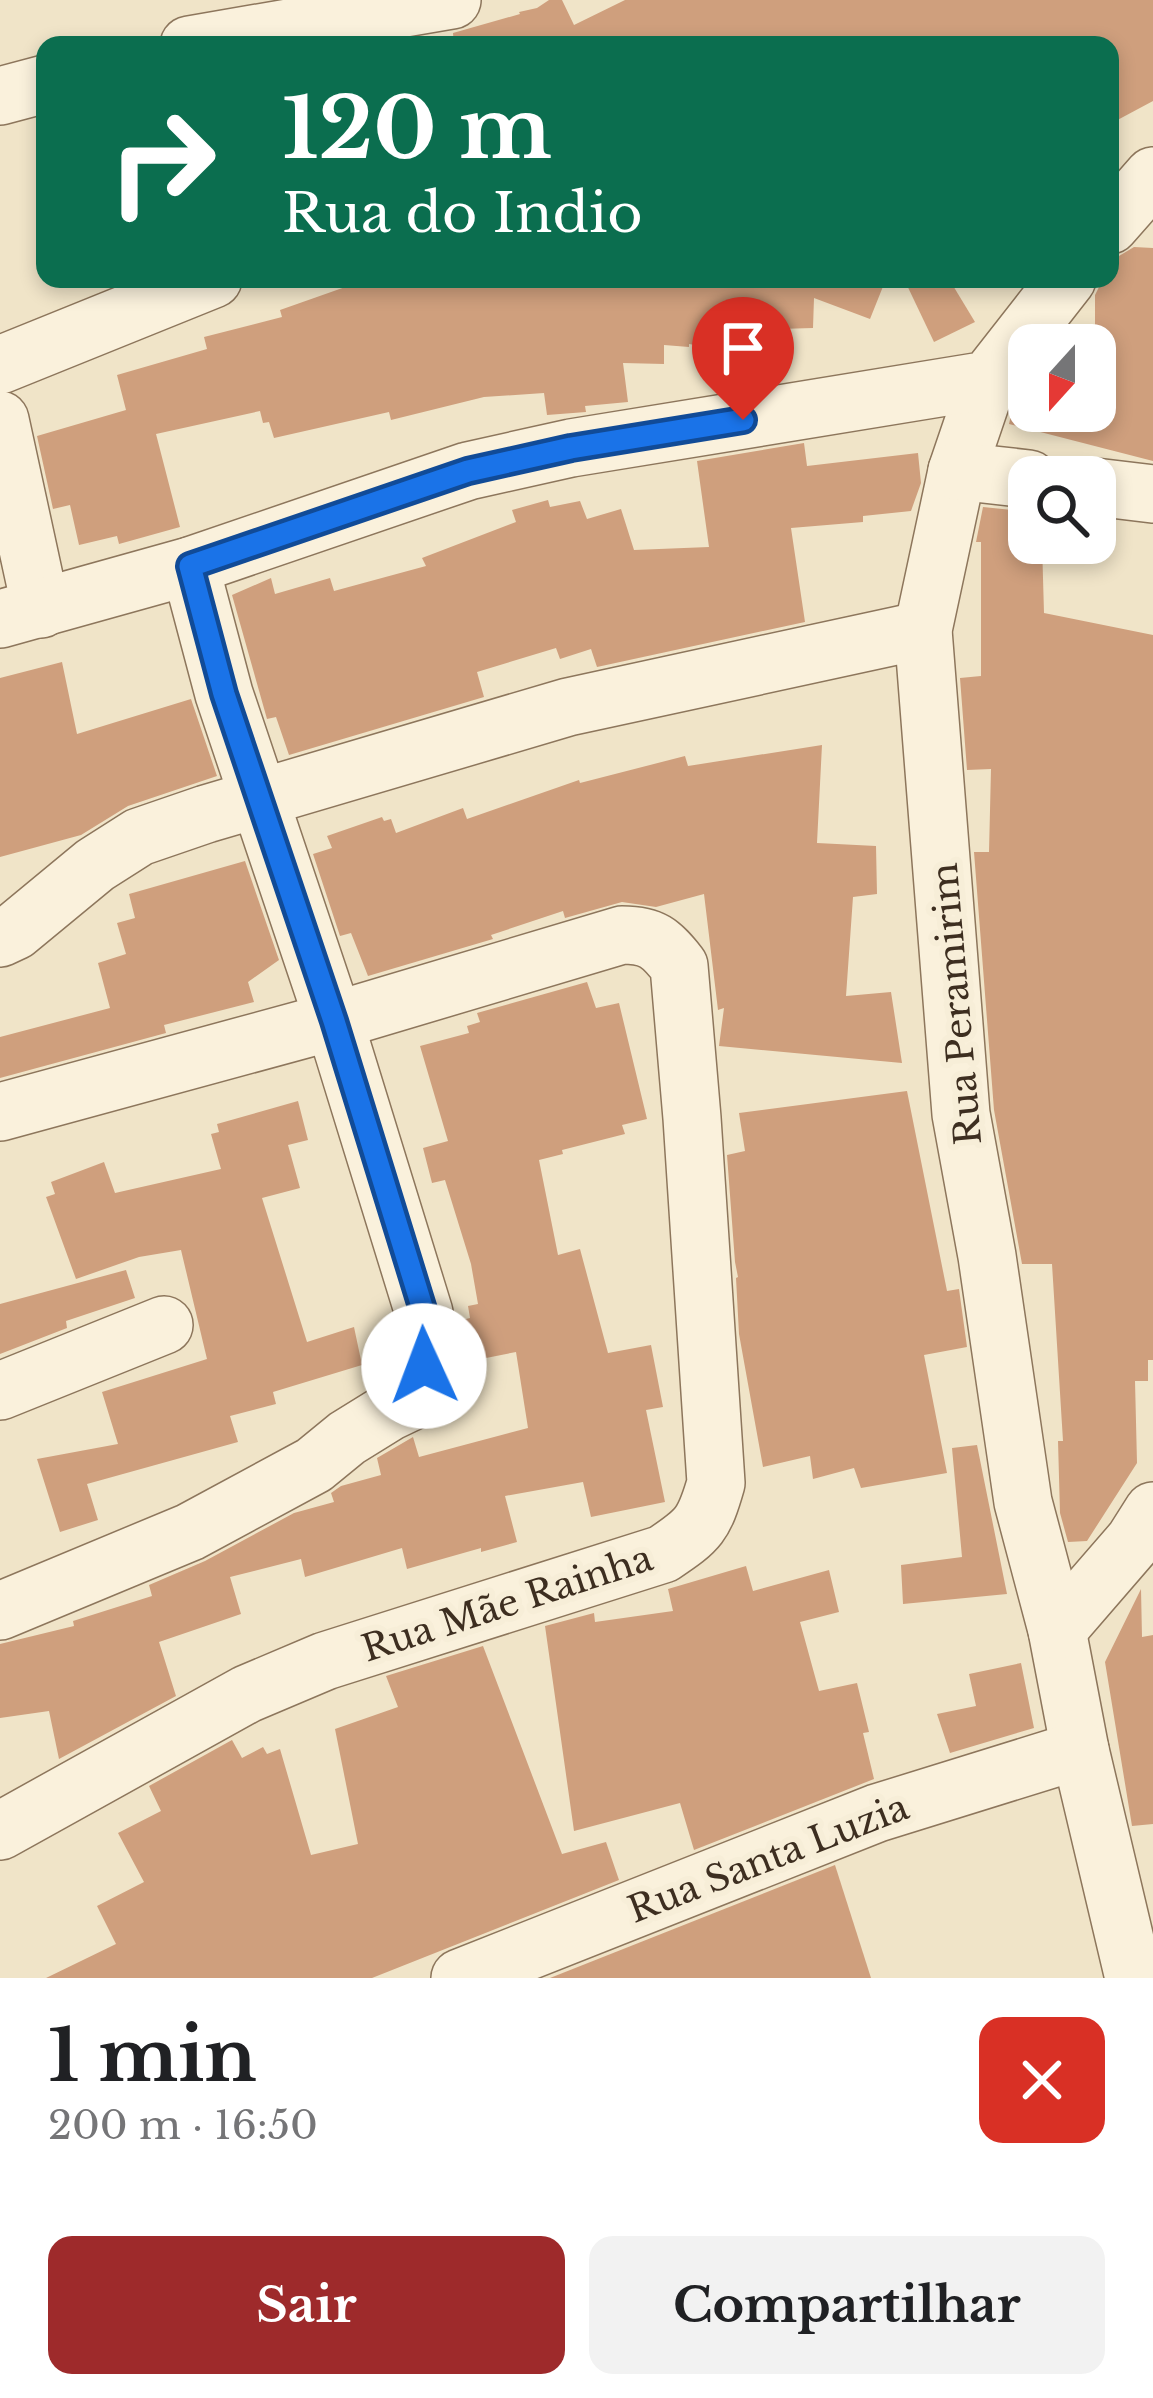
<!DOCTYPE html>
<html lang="pt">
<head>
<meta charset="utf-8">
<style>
  :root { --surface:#fff; --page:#f2f2f2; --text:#202124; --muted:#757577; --accent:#9e2a2b }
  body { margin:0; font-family:"Libre Baskerville",serif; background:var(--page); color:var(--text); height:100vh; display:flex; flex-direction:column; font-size:45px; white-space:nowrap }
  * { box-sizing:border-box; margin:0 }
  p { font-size:39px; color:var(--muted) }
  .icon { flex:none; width:66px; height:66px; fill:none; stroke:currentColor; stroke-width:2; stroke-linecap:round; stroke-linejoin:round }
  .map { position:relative; height:1978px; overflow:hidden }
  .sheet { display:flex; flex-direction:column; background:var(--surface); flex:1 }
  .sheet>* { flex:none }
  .guide { position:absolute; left:36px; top:36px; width:1083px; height:252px; border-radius:24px; box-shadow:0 6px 18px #0003; background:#0b6e4f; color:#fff; overflow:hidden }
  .needle { width:78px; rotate:201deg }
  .controls { position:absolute; left:1008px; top:324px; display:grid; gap:24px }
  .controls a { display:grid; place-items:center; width:108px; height:108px; border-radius:24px; background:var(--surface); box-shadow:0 6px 18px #0003; font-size:60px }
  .pin { position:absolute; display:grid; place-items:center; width:102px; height:102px; color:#fff; margin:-123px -51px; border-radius:50% 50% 50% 0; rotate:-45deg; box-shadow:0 0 12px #0007 }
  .pin .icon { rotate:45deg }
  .me { position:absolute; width:132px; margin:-66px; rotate:358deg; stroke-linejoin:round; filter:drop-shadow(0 0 9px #0008) }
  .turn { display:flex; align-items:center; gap:42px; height:252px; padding:0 48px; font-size:54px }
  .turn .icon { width:156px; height:156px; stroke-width:2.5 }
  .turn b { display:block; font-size:84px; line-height:102px }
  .round { display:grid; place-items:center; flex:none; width:126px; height:126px; border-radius:24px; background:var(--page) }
  .summary { display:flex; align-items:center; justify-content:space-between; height:204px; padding:0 48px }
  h1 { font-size:72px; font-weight:800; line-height:90px }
  .cta { display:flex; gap:24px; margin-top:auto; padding:24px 48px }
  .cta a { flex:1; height:138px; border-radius:24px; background:var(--accent); color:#fff; font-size:48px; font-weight:800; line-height:138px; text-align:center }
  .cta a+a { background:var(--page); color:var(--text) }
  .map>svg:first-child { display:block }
</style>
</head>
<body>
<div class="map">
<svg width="1153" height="1978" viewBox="0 0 1153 1978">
  <rect width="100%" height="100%" fill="#f0e4c8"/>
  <g fill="#cf9f7d">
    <polygon points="549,0 562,0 574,25 625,0 1153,0 1153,101 1110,124 1110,45 454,45 453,33 520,14 519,12 537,8"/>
    <polygon points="1134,247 1153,248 1153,461 1009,424 1012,411 1095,411 1095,295 1103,279 1110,279 1110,269 1119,256"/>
    <polygon points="368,279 704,279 704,285 774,282 774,279 886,279 870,319 814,298 813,328 707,331 706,343 696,342 695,345 689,344 689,347 664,345 664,364 623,363 628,402 585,406 586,412 547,415 544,393 484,397 391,420 389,412 274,438 269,422 263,423 260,411 156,434 180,527 119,544 117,536 79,545 70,505 53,509 37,436 126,410 117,375 207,349 204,337 282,317 280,310"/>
    <polygon points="904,279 949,279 975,322 934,342"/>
    <polygon points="804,443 807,466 918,453 921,483 911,511 863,516 863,522 791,528 805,622 597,667 591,649 560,659 556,648 477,672 484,697 289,755 276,717 267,719 232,595 271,578 275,594 330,578 334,591 426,566 422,558 516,522 512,510 548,500 550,507 580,501 587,519 621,509 634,550 709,547 697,461"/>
    <polygon points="983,507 1012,510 1012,540 1029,540 1029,543 1042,543 1044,613 1153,635 1153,1360 1148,1360 1148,1381 1135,1381 1137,1463 1087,1541 1068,1542 1060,1513 1058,1441 1063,1441 1052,1264 1022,1264 994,1110 974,852 989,852 991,769 967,770 960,678 981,676 981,542 976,542"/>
    <polygon points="62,662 77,734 191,699 217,776 128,806 81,835 0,857 0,678"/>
    <polygon points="822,745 817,843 876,846 877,894 853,897 846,996 891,992 902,1063 719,1046 724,1008 718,1010 704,894 656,907 622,902 565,918 563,911 491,935 493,939 368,976 351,933 340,936 313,854 332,848 327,836 382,817 384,821 391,819 396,833 463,808 467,819 579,780 580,783 685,756 688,766"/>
    <polygon points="245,861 279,960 248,982 254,1002 164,1025 166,1033 0,1078 0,1037 110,1008 98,963 126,954 117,923 135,918 129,894"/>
    <polygon points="587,982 596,1008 619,1003 647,1119 622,1125 625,1134 562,1150 563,1154 539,1160 558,1255 580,1249 608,1353 651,1345 663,1407 646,1410 665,1502 591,1517 583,1482 505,1496 517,1542 481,1552 481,1548 407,1569 402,1548 305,1577 301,1559 230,1577 241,1614 159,1642 176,1696 59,1759 49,1711 0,1718 0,1644 74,1626 73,1621 152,1596 149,1585 205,1561 294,1513 334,1502 331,1493 341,1486 381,1475 377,1458 413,1437 419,1457 528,1428 516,1352 471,1361 462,1320 470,1318 468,1306 478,1304 471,1264 445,1180 432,1183 423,1148 448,1141 420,1046 469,1033 467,1026 480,1022 477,1013"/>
    <polygon points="907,1091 947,1291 959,1289 967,1347 924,1355 947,1473 861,1488 854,1468 813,1479 810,1456 763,1467 739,1334 736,1278 738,1277 735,1262 727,1155 745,1151 739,1113"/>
    <polygon points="298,1101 308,1140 288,1145 300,1188 262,1198 307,1342 354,1327 362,1365 273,1392 276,1404 230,1416 238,1442 87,1484 98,1520 60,1532 37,1459 118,1444 102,1392 207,1359 181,1250 139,1257 76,1279 46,1197 55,1194 51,1182 104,1162 115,1193 221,1169 211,1134 219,1132 217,1124"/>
    <polygon points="126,1270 135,1298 66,1321 67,1328 0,1354 0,1304"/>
    <polygon points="977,1445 1007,1594 903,1604 901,1565 962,1557 952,1448"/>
    <polygon points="746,1566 753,1591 829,1570 839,1612 800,1622 819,1691 857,1683 869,1732 863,1733 874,1779 694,1850 680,1803 574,1831 545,1626 594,1613 595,1622 673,1611 668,1589"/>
    <polygon points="1141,1589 1142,1637 1153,1635 1153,1824 1132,1826 1105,1662"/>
    <polygon points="483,1646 562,1854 606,1842 619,1880 372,1978 46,1978 116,1944 97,1906 144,1882 118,1833 161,1811 149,1786 232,1740 242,1758 263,1747 267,1754 280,1749 311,1855 358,1844 335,1729 398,1707 386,1676"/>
    <polygon points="1021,1663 1034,1728 950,1753 937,1714 976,1706 969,1674"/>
    <polygon points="835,1865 871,1978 550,1978"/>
  </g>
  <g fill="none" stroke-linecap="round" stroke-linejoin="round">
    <defs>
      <g id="minor">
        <polyline points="189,45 452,0"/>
        <polyline points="0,96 45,84"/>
        <polyline points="1110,225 1153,176"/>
        <polyline points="0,365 213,279"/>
        <polyline points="988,380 957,471 923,630 961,1114 987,1256 1023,1502 1057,1630 1080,1750 1134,1978"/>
        <polyline points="0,420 41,609"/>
        <polyline points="957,471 1029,479"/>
        <polyline points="1095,487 1153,494"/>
        <polyline points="0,619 190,566 468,471 571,448 988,380 1067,279"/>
        <polyline points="0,938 15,931 95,865 139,837 206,814 568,707 923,630"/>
        <path d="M 0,1112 L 334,1021 L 622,935 C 652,935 661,943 679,966 L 692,1118 L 716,1483 C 704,1525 699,1530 663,1554 L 325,1661 L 247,1694 L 0,1831"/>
        <polyline points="0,1391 164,1325"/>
        <polyline points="0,1611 190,1532 314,1465 347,1438 389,1412 412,1401 424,1366 424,1313 334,1021 224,694 190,566"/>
        <polyline points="1057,1630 1134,1541 1153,1511"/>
        <polyline points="460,1978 877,1813 1080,1750"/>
      </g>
    </defs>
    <use href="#minor" stroke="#8d765c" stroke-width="60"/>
    <use href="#minor" stroke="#faf1dc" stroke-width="57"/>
  </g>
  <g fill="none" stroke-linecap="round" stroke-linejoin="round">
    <defs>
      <polyline id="route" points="424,1366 424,1313 334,1021 224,694 190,566 468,471 571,448 743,420"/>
    </defs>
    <use href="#route" stroke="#114b97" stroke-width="30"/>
    <use href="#route" stroke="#1a73e8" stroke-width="21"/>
  </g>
  <g text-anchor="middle" stroke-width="12" stroke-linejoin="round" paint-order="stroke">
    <g font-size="36" fill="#3d2e20" stroke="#f7eed8">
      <text transform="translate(956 1004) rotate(-95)" y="13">Rua Peramirim</text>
      <text transform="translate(507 1603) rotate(-18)" y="13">Rua Mãe Rainha</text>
      <text transform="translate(768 1858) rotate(-21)" y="13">Rua Santa Luzia</text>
    </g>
  </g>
</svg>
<div class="controls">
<a><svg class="needle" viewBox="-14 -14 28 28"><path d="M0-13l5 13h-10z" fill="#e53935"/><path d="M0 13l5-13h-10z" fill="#757577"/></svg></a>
<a><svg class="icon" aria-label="search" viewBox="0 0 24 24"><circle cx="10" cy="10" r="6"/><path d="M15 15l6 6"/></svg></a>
</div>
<div class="pin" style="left:743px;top:420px;background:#d93025"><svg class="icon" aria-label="arrive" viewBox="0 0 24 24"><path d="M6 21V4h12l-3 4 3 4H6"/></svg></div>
<svg class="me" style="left:424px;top:1366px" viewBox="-20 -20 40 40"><circle r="19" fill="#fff"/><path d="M0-13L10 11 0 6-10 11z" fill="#1a73e8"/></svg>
<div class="guide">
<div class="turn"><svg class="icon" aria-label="right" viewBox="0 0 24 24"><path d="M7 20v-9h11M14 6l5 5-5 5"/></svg><div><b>120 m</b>Rua do Indio</div></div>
</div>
</div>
<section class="sheet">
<div class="summary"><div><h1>1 min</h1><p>200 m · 16:50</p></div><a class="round" style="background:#d93025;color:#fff"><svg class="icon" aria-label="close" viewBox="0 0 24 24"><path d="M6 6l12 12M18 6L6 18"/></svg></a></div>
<div class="cta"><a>Sair</a><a>Compartilhar</a></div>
</section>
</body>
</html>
